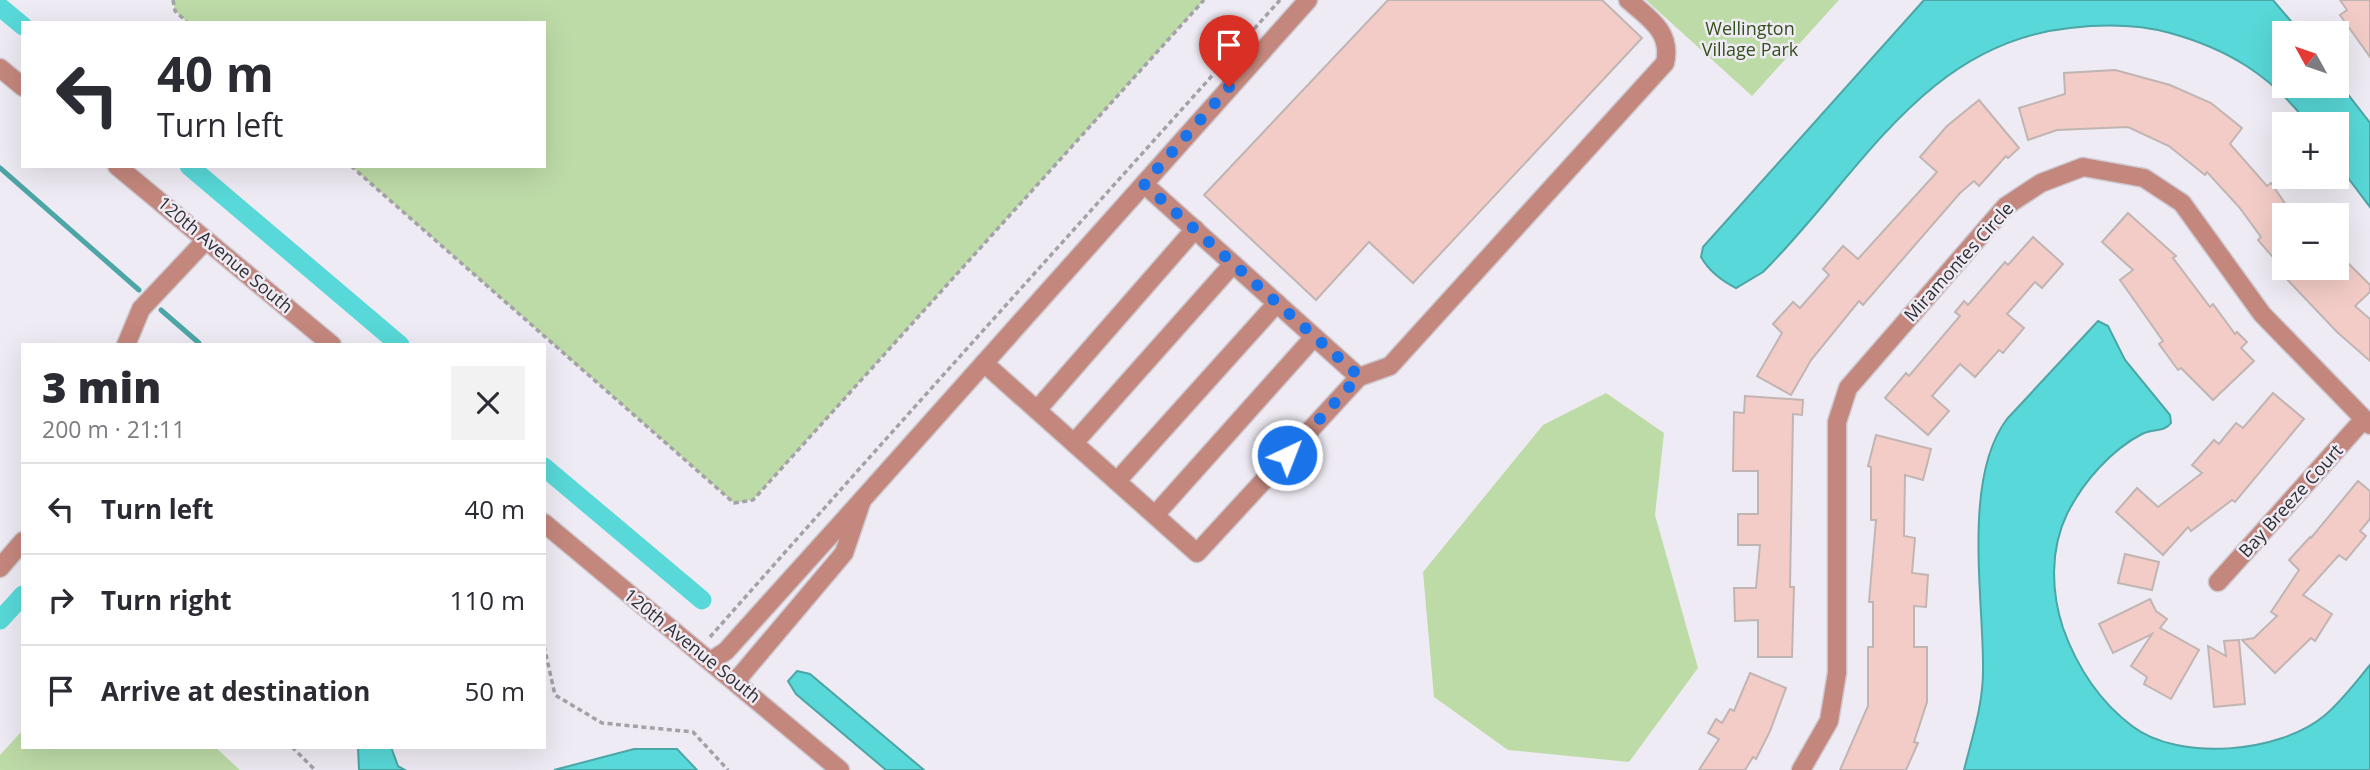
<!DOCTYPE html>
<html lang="en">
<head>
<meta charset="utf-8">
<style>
  :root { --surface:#fff; --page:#f2f2f3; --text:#2b2b33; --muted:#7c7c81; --line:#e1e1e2 }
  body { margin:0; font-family:"Open Sans",sans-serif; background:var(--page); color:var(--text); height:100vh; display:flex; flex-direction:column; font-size:26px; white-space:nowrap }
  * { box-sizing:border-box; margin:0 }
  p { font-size:23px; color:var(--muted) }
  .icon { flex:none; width:38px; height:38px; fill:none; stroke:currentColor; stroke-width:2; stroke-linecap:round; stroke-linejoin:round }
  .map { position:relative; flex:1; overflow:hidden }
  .panel { position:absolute; left:21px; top:343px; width:525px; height:406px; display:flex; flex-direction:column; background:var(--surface); border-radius:0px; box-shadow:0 7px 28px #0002 }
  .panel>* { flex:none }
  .banner { position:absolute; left:21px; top:21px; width:525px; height:147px; border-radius:0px; box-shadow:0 7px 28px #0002; background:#fff; color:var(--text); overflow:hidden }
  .needle { width:46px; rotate:310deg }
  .fabs { position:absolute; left:2272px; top:21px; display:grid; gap:14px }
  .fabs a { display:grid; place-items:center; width:77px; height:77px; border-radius:0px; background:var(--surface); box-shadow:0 7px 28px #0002; font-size:35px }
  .pin { position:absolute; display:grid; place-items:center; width:60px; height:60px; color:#fff; margin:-72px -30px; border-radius:50% 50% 50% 0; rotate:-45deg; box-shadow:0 0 7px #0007 }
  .pin .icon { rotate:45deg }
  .me { position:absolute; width:77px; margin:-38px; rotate:43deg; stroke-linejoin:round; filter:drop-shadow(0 0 5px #0008) }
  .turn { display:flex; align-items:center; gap:24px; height:147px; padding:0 21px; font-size:32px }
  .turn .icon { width:91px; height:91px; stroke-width:2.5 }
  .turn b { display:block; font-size:49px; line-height:60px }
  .round { display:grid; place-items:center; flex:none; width:74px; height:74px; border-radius:0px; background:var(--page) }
  .head { display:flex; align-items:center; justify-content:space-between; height:119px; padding:0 21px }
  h1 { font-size:42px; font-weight:800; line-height:52px }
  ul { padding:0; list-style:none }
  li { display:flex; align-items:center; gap:21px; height:91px; padding:0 21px; border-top:2px solid var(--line) }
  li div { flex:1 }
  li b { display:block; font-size:26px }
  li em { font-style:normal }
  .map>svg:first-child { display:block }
</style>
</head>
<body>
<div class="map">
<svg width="2370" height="770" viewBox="0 0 2370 770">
  <rect width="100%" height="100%" fill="#efebf4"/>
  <g fill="#bddba7">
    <polygon points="173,0 1204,0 753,500 734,503 351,166 544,166 544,23 188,23 175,11"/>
    <polygon points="1646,0 1839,0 1752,96"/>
    <polygon points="1606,393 1664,433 1655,515 1698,668 1629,762 1508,750 1434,697 1423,572 1543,425"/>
    <polygon points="23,730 23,747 215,747 240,770 0,770 0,755"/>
  </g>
  <g fill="#58d8d8" stroke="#4ca5a6" stroke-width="2">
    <path d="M 1924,0 L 2273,0 L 2301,33 L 2284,33 L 2284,86 L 2336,86 L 2336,79 L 2370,123 L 2370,207 L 2336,162 L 2336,124 L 2308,124 C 2272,76 2228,49 2170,33 C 2137,24 2104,24 2070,28 C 1923,43 1858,178 1763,272 L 1736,288 C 1722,281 1709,271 1701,257 L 1703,247 Z"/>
    <path d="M 2098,321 L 2108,326 L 2125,360 L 2170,415 L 2171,423 C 2165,432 2152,429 2142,434 C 2111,450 2083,482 2067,514 C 2050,549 2051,592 2063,628 C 2077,667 2099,701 2132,726 C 2179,762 2279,753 2324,716 C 2341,702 2355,683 2370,665 L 2370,770 L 1964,770 C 1973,734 1984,702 1983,665 C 1983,594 1963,477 2007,419 Z"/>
    <polygon points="797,671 810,674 924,770 886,770 796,694 788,681"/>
    <polygon points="358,747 391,747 398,766 405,770 359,770"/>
    <polygon points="634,749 677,749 697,770 554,770"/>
  </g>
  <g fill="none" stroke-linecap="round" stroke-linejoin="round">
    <g stroke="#4ca5a6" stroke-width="5">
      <polyline points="0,168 139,290"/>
      <polyline points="161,310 199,343"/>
    </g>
    <g stroke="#58d8d8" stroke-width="19">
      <polyline points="0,7 23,26"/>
      <polyline points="189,166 400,345"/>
      <polyline points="544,467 702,600"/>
      <polyline points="0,620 23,595"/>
    </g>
  </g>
  <g fill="#f3ccc7" stroke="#c1b5b3" stroke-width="2">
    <polygon points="1388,0 1602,0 1642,38 1413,283 1369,242 1316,300 1204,195"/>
    <polygon points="2340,0 2370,0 2370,57 2340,15 2347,10"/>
    <polygon points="2115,70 2170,85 2211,103 2242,128 2230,144 2267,186 2271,183 2293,215 2284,215 2284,270 2258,240 2261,237 2239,207 2207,172 2205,175 2169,146 2128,127 2057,130 2028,140 2019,108 2065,94 2064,73"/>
    <polygon points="1979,100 2019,148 2008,158 2006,156 1979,186 1974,181 1960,193 1863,305 1859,301 1811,360 1791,395 1757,376 1782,333 1773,324 1793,302 1800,308 1829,275 1823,269 1843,246 1858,259 1937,172 1920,157 1947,126"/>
    <polygon points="2128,213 2176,256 2173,258 2210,307 2213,304 2235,334 2237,332 2247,342 2241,348 2254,361 2213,400 2181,368 2178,370 2159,344 2163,341 2120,280 2133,270 2102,242"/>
    <polygon points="2033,237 2063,264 2042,288 2035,282 2007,314 2024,328 2003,353 1999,350 1975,377 1960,364 1932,396 1949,411 1928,435 1885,398 1906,373 1909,376 1960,316 1955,312 1964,301 1968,305 2005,262 2008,265"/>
    <polygon points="2336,251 2370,285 2370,292 2355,306 2370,319 2370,361 2337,332 2282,274 2289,268 2336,268"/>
    <polygon points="2273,393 2304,419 2235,502 2232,500 2191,531 2188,527 2163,555 2116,512 2137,488 2158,507 2202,473 2192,465 2214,440 2219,444 2236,423 2243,428"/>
    <polygon points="1745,396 1803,400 1802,415 1793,414 1790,587 1794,587 1792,657 1758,657 1758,620 1735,621 1734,588 1756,588 1760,545 1738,545 1738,514 1758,514 1758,471 1733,471 1734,412 1744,413"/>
    <polygon points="1876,435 1931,449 1923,480 1905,475 1904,536 1915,538 1912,573 1928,575 1926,607 1914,606 1914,647 1927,647 1927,702 1914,742 1918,743 1906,770 1840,770 1868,706 1868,647 1873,647 1873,602 1869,602 1876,520 1871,520 1871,467 1868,466"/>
    <polygon points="2358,481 2370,491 2370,519 2360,531 2366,536 2346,560 2339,555 2303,595 2332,614 2315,641 2311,638 2275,673 2242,640 2254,638 2277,616 2271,612 2299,570 2289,560 2310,537 2311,538"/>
    <polygon points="2125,554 2159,562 2152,590 2118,583"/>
    <polygon points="2150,599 2156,611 2167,619 2160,628 2199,650 2171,699 2144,684 2147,677 2131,666 2152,634 2113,653 2099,624"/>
    <polygon points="2239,640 2245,704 2214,707 2208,646 2226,656 2224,641"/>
    <polygon points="1750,673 1786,688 1770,731 1756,759 1753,757 1745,770 1699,770 1719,739 1708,733 1716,719 1722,723 1730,709 1734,711"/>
  </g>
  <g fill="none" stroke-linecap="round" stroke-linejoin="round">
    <defs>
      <g id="minor">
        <polyline points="0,68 23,87"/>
        <polyline points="117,166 332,345"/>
        <path d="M 1144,184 L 1359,377 L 1390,366 L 1665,63 C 1672,32 1649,18 1628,0"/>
        <polyline points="126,345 141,309 206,240"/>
        <polyline points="984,363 1197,553 1359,377"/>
        <polyline points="1037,410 1195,229"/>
        <polyline points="1074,443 1233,264"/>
        <polyline points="1117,481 1277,303"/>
        <polyline points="862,500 1308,0"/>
        <polyline points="1155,515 1314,337"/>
        <polyline points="544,523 840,770"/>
        <polyline points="0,568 23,541"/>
        <polyline points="2218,582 2363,420"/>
        <polyline points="711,661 726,651 862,500 844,553 736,681"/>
        <polyline points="1801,770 1829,721 1837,673 1837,422 1848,388 2006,206 2041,183 2083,167 2144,178 2182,203 2262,314 2370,425"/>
      </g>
    </defs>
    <use href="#minor" stroke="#cdc9d1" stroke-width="21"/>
    <g stroke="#a5a1a9" stroke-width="3.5" stroke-dasharray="5 3.5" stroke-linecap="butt">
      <polyline points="173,0 175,11 188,23"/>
      <polyline points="351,166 734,503 753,500 1204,0"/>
      <path d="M 710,637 C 899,423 1090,212 1280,0"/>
      <polyline points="544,646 555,695 602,723 693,732 728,770"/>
      <polyline points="292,747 315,770"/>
    </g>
    <use href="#minor" stroke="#c4877d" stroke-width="18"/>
  </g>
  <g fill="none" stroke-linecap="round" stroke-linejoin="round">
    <polyline stroke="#1a73e8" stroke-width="12" stroke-dasharray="0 21.6" points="1229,87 1144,184 1359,376 1287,455"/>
  </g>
  <g text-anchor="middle" stroke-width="5" stroke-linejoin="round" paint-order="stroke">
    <g font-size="18" fill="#344f1a" stroke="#efebf4">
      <text x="1750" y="35">Wellington<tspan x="1750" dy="21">Village Park</tspan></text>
    </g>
    <g font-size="18" fill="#302e32" stroke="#efebf4">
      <text transform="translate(225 255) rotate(40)" y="6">120th Avenue South</text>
      <text transform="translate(1959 262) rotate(-48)" y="6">Miramontes Circle</text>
      <text transform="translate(2291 501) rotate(-48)" y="6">Bay Breeze Court</text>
      <text transform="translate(692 646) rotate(39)" y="6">120th Avenue South</text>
    </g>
  </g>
</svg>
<div class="fabs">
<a><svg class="needle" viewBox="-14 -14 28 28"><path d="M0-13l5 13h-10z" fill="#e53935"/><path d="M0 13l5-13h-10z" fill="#7c7c81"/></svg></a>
<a>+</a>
<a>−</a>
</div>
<div class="pin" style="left:1229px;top:87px;background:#d93025"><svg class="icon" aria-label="arrive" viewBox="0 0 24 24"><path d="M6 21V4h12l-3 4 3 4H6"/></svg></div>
<svg class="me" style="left:1287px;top:455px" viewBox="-20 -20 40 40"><circle r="17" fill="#1a73e8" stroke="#fff" stroke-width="3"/><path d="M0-11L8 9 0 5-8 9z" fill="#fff"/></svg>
<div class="banner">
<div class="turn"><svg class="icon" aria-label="left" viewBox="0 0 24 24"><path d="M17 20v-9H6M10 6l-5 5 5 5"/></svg><div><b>40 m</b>Turn left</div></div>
</div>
<section class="panel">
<div class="head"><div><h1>3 min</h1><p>200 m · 21:11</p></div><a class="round"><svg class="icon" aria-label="close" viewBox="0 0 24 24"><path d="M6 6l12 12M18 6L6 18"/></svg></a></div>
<ul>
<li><svg class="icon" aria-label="left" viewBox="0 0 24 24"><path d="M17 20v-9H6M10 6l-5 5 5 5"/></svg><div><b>Turn left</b></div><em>40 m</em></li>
<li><svg class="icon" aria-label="right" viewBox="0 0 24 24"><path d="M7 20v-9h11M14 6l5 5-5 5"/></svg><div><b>Turn right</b></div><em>110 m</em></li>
<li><svg class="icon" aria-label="arrive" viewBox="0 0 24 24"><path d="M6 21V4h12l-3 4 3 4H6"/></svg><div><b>Arrive at destination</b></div><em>50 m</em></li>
</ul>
</section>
</div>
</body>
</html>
